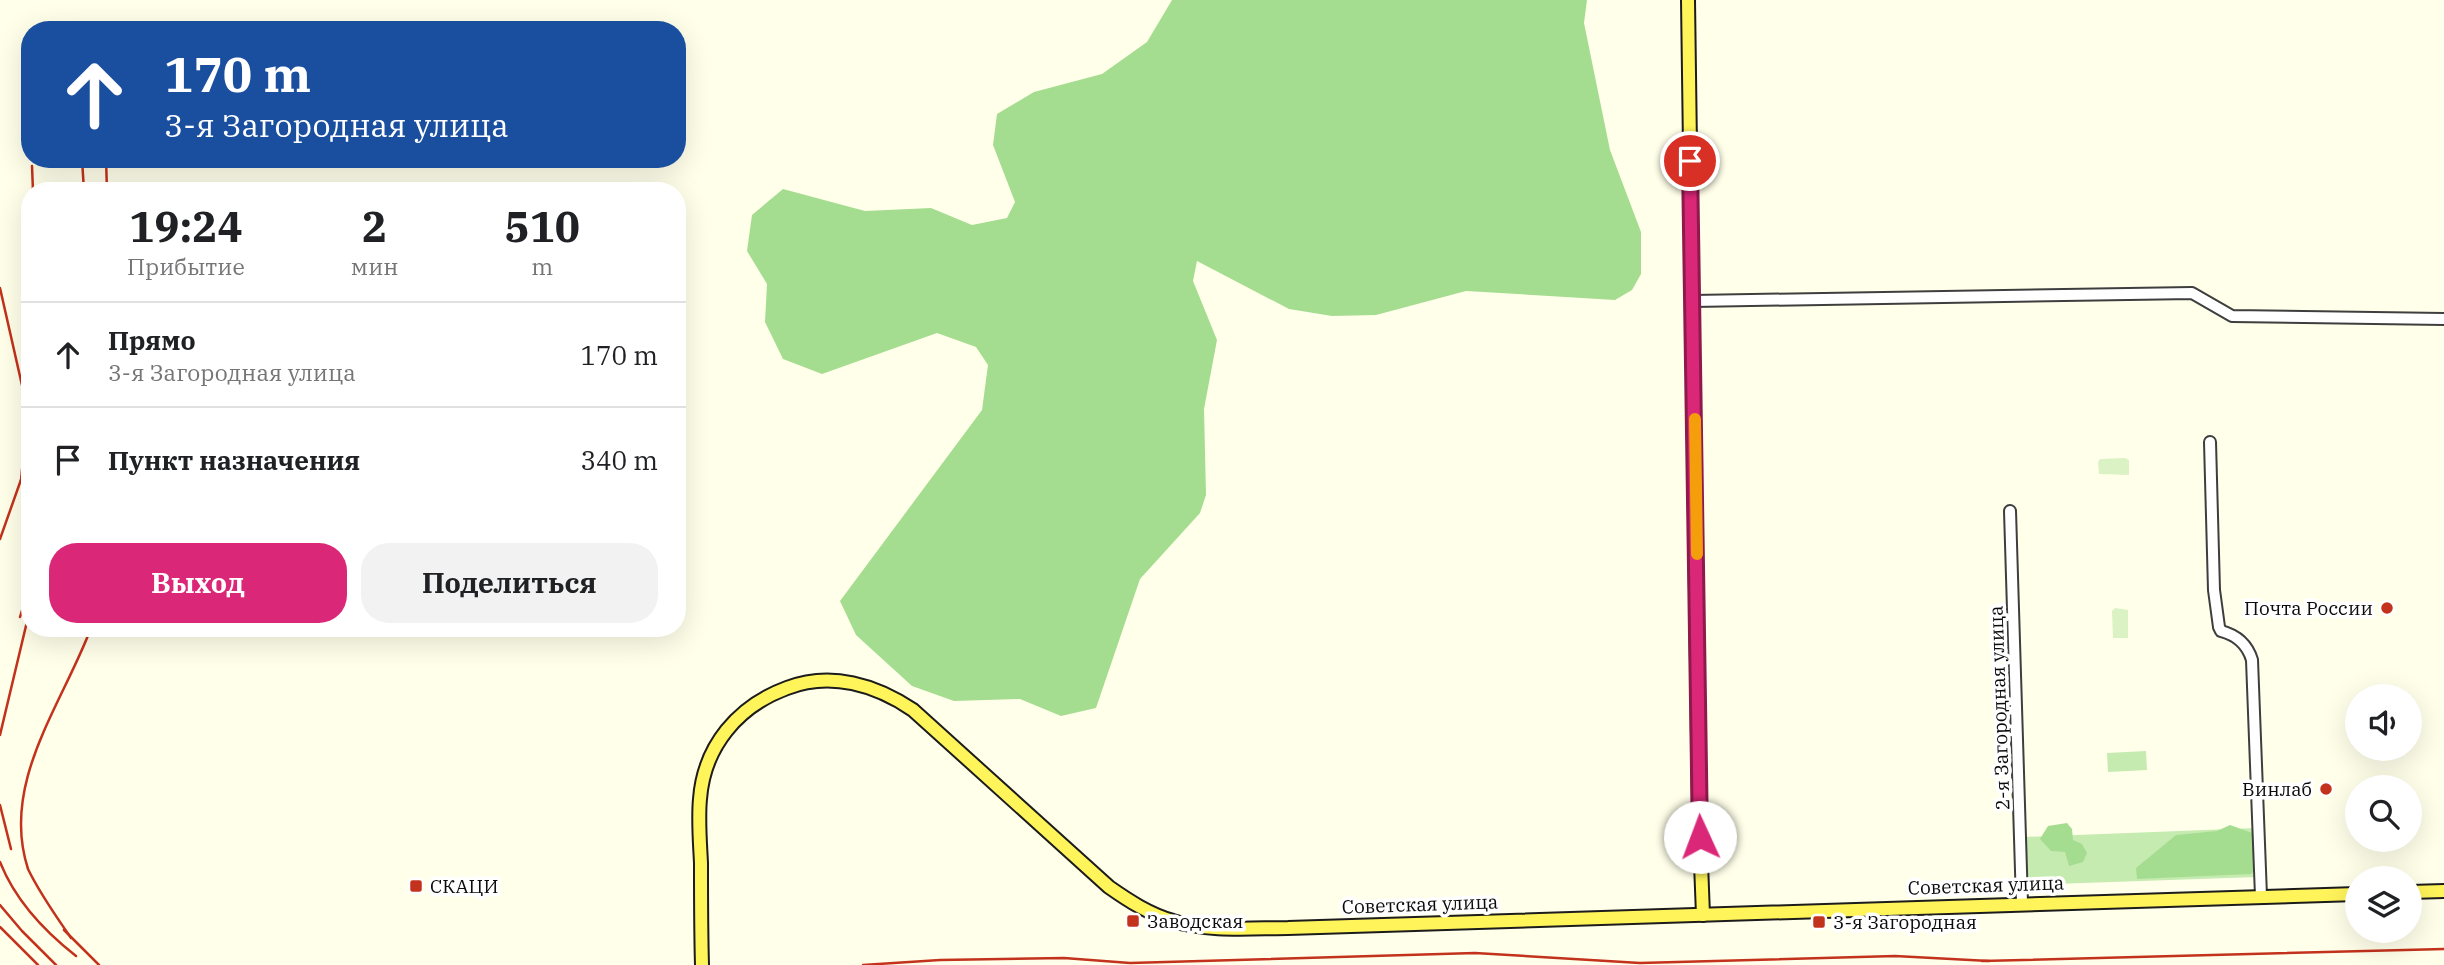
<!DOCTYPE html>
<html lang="ru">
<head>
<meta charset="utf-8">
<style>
  :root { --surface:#fff; --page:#f2f2f2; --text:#202124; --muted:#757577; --line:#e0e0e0; --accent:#db2777 }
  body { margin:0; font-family:"IBM Plex Serif",serif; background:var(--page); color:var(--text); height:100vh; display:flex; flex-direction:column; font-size:26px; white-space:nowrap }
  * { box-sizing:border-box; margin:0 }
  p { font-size:23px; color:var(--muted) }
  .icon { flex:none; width:38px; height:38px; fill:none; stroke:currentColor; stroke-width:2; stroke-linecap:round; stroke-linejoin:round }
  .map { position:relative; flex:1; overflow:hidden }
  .drawer { position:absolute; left:21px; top:182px; width:665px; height:455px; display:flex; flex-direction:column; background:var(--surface); border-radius:28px; box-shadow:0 7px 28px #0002 }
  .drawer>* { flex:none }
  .guide { position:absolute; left:21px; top:21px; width:665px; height:147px; border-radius:28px; box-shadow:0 7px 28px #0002; background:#1a4fa0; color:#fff; overflow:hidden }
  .tools { position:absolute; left:2345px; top:684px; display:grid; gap:14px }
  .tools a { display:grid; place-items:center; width:77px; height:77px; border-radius:50%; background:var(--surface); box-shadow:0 7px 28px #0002; font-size:35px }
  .pin { position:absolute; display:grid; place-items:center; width:60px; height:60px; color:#fff; margin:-30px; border:4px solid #fff; border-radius:50%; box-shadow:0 2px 7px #0007 }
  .me { position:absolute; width:77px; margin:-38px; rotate:358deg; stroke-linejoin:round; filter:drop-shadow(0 0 5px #0008) }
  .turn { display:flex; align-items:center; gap:24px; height:147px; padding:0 28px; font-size:32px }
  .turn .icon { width:91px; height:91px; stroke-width:2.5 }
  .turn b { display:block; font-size:49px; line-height:60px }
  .eta { display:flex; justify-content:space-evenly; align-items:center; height:119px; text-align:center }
  .eta b { font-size:42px; font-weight:700; line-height:49px }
  .action { display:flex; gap:14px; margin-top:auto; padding:14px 28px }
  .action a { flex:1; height:80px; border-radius:28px; background:var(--accent); color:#fff; font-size:28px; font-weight:700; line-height:80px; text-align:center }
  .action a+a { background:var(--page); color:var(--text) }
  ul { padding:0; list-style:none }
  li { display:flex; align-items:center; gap:21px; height:105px; padding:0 28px; border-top:2px solid var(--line) }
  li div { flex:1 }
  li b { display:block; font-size:26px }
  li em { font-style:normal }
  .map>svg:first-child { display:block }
</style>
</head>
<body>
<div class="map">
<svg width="2444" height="965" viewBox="0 0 2444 965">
  <rect width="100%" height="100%" fill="#ffffea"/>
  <g fill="#c5ebb1">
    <polygon points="2146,751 2147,770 2108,772 2107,753"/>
    <polygon points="2256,828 2257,877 2025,885 2024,837"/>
  </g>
  <g fill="#a5dd90">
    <polygon points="1172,0 1587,0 1584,23 1610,150 1641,232 1641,274 1632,290 1615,300 1466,291 1376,315 1332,316 1289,309 1197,261 1193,281 1217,340 1204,409 1206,495 1200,513 1140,579 1096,708 1061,716 1020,699 954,701 912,686 856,635 840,601 982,410 988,365 976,347 937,333 822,374 783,359 765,322 767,284 747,251 752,215 783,189 865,211 931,208 972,225 1007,218 1015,202 993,145 997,114 1034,92 1102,74 1147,42"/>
    <polygon points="2067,823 2072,829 2073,840 2082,844 2087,853 2083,862 2069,866 2065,852 2051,851 2040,839 2048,826"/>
    <polygon points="2230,825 2252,833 2255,870 2251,874 2137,879 2136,868 2176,835 2217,831"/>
  </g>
  <g fill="#daf2c4">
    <polygon points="2125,458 2129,460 2129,475 2099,474 2098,462 2100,459"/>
    <polygon points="2115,608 2128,610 2128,638 2113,638 2112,611"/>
  </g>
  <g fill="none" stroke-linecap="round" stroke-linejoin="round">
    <defs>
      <g id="minor">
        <polyline points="1693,301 2192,293 2232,316 2444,319"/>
        <path d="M 2210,442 L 2214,590 L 2219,627 L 2221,631 C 2236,635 2247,643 2252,660 L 2261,896"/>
        <polyline points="2010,511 2022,903"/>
      </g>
      <g id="major">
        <polyline points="1688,0 1699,811 1703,915"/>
        <polyline points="2410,892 2444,891"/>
        <path d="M 702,965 C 701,931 701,897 701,863 C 700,842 698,820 700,799 C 704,746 738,706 787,688 C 831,671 876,685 913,710 L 1109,887 C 1129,901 1149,914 1173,921 C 1207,932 1253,928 1288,928 L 2357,894"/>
      </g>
    </defs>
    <use href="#minor" stroke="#3e3e3e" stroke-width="14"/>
    <use href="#major" stroke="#1c1c1c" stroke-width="16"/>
    <use href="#minor" stroke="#fff" stroke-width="10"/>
    <use href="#major" stroke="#fff45a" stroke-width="12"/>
    <g stroke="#c3321c" stroke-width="2.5">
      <polyline points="82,159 84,191"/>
      <polyline points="106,159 107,191"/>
      <polyline points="32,166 33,191"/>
      <polyline points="213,191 214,188"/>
      <polyline points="0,288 24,394 26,425 21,481"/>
      <polyline points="0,539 23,474"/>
      <polyline points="20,617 30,584"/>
      <polyline points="0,735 30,609"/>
      <polyline points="0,805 11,849"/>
      <path d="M 0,862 C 15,900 44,931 76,956"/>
      <polyline points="0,905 22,931 56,965"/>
      <polyline points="0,927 38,965"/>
      <polyline points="64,930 99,965"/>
      <path d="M 71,938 C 56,916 40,894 28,869 C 0,783 62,705 91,628"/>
      <polyline points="1982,961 2444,949"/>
      <polyline points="863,965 940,960 1064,958 1130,963 1475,953 1640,963 1895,956 1989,961"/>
    </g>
  </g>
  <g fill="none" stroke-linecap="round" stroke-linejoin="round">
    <defs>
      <polyline id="route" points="1690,161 1700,837"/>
    </defs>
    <use href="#route" stroke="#8e194d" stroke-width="18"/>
    <use href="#route" stroke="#db2777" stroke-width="12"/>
    <polyline stroke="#f59e0b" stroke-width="12" points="1695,419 1697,554"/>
  </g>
  <g fill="#c3321c" stroke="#fff" stroke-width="2.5">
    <circle cx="2387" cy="608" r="7"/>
    <circle cx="2326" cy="789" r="7"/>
    <rect x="409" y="879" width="14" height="14" rx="3.5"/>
    <rect x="1126" y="914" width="14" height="14" rx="3.5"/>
    <rect x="1812" y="915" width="14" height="14" rx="3.5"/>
  </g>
  <g text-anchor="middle" stroke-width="7" stroke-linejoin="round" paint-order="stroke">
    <g font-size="19" fill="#0b0b0b" stroke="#fff" text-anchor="start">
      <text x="2373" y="615" text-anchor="end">Почта России</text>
      <text x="2312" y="796" text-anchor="end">Винлаб</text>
      <text x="430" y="893">СКАЦИ</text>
      <text x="1147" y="928">Заводская</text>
      <text x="1833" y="929">3-я Загородная</text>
    </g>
    <g font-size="19" fill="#0b0b0b" stroke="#fff">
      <text transform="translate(1999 708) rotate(-92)" y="7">2-я Загородная улица</text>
      <text transform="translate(1986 885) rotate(-2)" y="7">Советская улица</text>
      <text transform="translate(1420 904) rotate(-2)" y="7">Советская улица</text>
    </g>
  </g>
</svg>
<div class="tools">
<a><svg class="icon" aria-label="sound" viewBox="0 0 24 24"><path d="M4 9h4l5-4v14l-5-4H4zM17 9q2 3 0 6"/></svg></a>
<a><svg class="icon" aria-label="search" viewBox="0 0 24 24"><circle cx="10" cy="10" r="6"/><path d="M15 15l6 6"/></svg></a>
<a><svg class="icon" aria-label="layers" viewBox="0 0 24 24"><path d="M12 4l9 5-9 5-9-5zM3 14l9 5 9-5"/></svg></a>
</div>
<div class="pin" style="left:1690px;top:161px;background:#d93025"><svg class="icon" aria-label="arrive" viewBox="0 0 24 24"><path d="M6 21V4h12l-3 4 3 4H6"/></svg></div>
<svg class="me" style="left:1700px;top:837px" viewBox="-20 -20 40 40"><circle r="19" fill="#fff"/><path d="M0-13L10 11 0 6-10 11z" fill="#db2777"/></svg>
<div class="guide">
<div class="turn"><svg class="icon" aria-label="ahead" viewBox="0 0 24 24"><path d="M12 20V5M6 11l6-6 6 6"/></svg><div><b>170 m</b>3-я Загородная улица</div></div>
</div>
<section class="drawer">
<div class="eta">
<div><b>19:24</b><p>Прибытие</p></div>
<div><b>2</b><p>мин</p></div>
<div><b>510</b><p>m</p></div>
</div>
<ul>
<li><svg class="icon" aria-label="ahead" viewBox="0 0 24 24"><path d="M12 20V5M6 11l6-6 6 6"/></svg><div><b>Прямо</b><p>3-я Загородная улица</p></div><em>170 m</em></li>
<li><svg class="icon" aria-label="arrive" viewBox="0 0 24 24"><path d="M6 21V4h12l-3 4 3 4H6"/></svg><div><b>Пункт назначения</b></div><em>340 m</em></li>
</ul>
<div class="action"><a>Выход</a><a>Поделиться</a></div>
</section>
</div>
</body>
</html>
